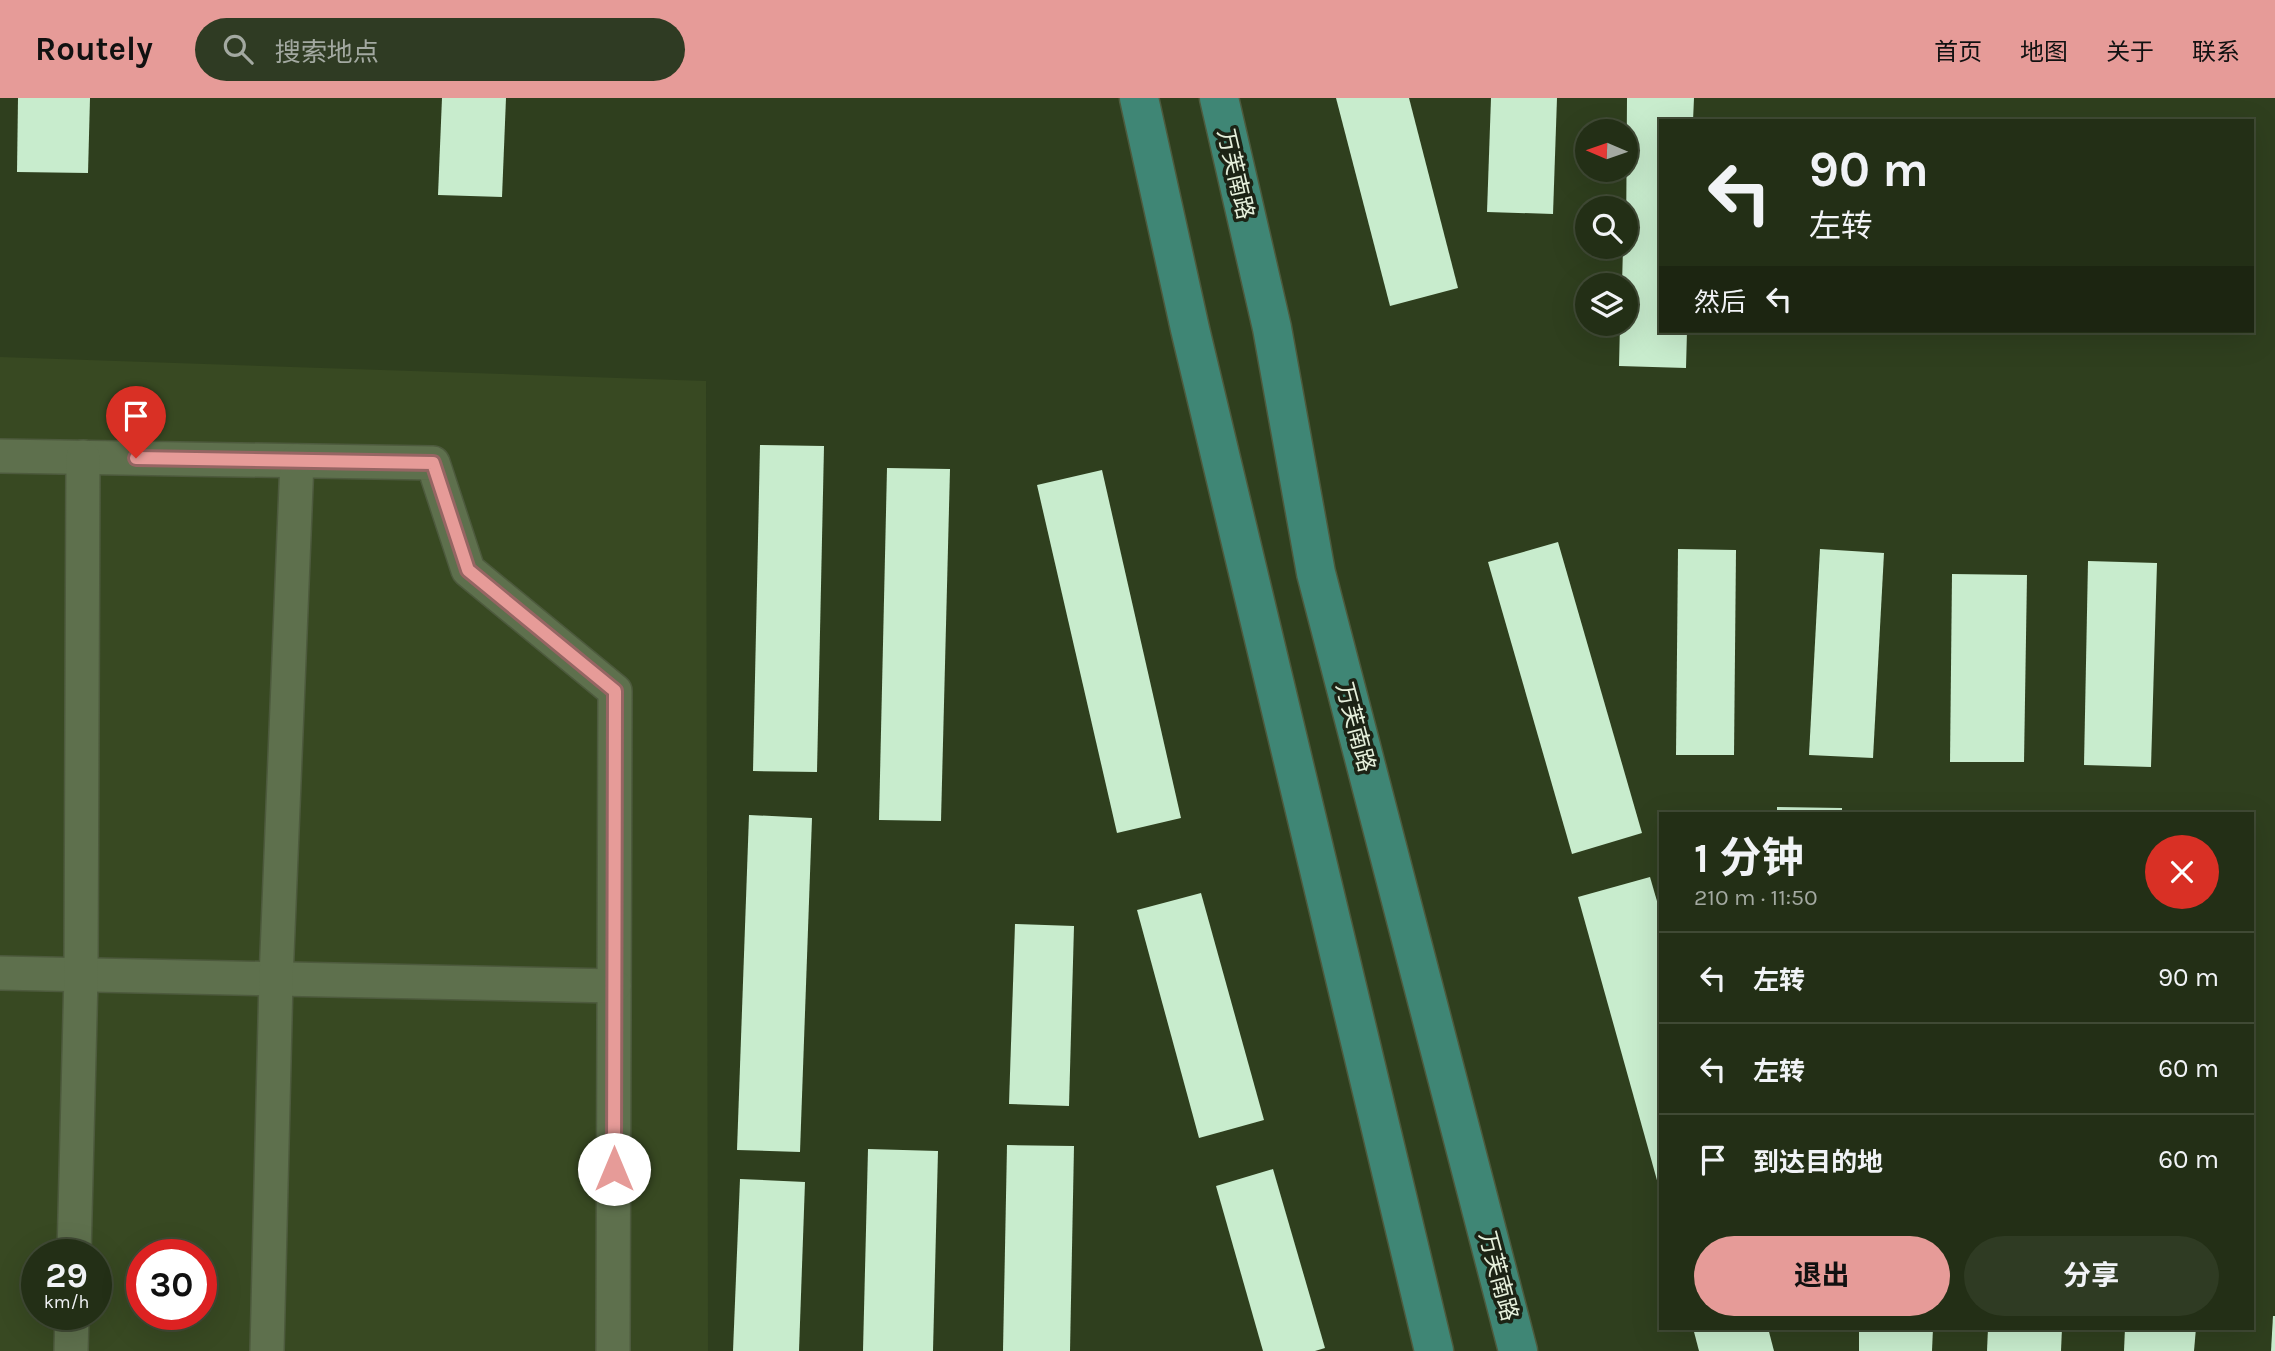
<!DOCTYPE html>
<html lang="zh">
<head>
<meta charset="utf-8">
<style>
  :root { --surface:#232f16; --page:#2f3b23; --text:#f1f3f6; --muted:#a3a9a1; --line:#404a35; --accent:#e69b98 }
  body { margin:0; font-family:Karla,"Noto Sans SC",sans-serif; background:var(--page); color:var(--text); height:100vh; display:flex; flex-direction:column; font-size:26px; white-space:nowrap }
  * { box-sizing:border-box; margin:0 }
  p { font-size:23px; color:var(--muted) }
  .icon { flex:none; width:38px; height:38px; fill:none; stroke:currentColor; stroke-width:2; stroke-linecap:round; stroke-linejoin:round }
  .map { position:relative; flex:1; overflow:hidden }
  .drawer { position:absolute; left:1659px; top:714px; width:595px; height:518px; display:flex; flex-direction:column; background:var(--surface); border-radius:0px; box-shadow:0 7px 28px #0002,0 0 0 2px var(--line) }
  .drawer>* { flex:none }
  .guide { position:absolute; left:1659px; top:21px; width:595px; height:214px; border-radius:0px; box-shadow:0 7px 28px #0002,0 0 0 2px var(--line); background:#232f16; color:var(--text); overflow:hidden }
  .needle { width:46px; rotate:272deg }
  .controls { position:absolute; left:1575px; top:21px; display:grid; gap:14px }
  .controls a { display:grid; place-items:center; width:63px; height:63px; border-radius:50%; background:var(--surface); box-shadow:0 7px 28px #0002,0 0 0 2px var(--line); font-size:35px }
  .speed { position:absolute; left:21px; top:1141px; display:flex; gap:14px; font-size:35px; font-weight:700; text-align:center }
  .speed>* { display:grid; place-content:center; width:91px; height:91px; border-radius:50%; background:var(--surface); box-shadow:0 7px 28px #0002,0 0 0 2px var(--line); line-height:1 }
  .speed small { font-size:18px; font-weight:400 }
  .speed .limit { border:10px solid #d22; background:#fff; color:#111 }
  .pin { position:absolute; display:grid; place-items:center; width:60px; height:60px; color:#fff; margin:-72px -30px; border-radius:50% 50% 50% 0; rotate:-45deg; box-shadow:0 0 7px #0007 }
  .pin .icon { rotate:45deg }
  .me { position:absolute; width:77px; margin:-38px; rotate:0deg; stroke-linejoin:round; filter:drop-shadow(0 0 5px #0008) }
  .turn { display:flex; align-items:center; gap:24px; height:147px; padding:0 35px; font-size:32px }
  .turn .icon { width:91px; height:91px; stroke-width:2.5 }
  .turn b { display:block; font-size:49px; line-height:60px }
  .then { display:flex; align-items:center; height:66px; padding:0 35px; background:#0003; gap:14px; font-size:26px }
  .round { display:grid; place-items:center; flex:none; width:74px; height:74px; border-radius:37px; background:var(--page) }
  .overview { display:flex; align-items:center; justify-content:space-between; height:119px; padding:0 35px }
  h1 { font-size:42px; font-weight:700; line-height:52px }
  .button { display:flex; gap:14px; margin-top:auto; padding:14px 35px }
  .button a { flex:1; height:80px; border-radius:42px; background:var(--accent); color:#111; font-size:28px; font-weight:700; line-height:80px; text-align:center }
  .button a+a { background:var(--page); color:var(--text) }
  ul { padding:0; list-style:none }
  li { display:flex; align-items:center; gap:21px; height:91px; padding:0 35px; border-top:2px solid var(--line) }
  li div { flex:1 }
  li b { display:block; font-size:26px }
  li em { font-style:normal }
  header { display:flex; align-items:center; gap:42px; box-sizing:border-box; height:98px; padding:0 35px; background:var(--accent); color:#111 }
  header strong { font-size:33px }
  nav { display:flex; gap:38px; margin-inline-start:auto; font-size:24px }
  .search { width:490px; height:63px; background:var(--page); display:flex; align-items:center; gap:18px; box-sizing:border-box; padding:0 24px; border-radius:38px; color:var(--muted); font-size:26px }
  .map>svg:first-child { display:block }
</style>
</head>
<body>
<header>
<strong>Routely</strong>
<div class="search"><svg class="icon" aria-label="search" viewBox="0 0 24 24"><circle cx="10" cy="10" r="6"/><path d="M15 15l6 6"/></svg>搜索地点</div>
<nav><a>首页</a><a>地图</a><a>关于</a><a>联系</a></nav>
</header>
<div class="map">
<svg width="2275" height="1253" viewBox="0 0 2275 1253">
  <rect width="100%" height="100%" fill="#2f3f1e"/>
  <path fill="#384922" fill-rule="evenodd" d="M 0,259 L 706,283 L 708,1253 L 0,1253 ZM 37,1157 L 96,1157 L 96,1216 L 37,1216 ZM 142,1157 L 201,1157 L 201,1216 L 142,1216 Z"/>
  <g fill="#c8eccd">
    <polygon points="18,0 90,0 88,75 17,74"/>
    <polygon points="442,0 506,0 502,99 438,97"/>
    <polygon points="1336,0 1409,0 1458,190 1390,208"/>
    <polygon points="1491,0 1557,0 1553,116 1487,114"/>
    <polygon points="1627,0 1694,0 1693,23 1661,23 1661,233 1687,233 1686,270 1619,268 1620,226 1626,226 1626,187 1622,187 1623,149 1626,149"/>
    <polygon points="760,347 824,348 817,674 753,673"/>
    <polygon points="887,370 950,371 941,723 879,722"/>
    <polygon points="1102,372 1181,720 1117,735 1037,387"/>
    <polygon points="1558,444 1642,735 1572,756 1488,464"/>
    <polygon points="1678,451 1736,452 1734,657 1676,657"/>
    <polygon points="1820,451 1884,455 1873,660 1809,657"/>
    <polygon points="2088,463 2157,465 2151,669 2084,667"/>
    <polygon points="1952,476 2027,477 2024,664 1950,664"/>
    <polygon points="1777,709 1842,710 1842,716 1777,716"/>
    <polygon points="749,717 812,720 800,1054 737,1052"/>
    <polygon points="1650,779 1661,817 1660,1093 1578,799"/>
    <polygon points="1201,795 1264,1022 1199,1040 1137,812"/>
    <polygon points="1015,826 1074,828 1069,1008 1009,1006"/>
    <polygon points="1007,1047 1074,1048 1070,1253 1003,1253"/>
    <polygon points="868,1051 938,1053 933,1253 863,1253"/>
    <polygon points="1273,1071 1325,1250 1315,1253 1263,1253 1216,1088"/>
    <polygon points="740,1081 805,1084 799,1253 733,1253"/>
    <polygon points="2273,1218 2275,1218 2275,1253 2271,1253"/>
    <polygon points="1693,1230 1768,1230 1774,1253 1699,1253"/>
    <polygon points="1859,1230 1933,1230 1932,1253 1859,1253"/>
    <polygon points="1988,1230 2062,1230 2061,1253 1987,1253"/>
    <polygon points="2125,1230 2196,1230 2194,1253 2124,1253"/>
  </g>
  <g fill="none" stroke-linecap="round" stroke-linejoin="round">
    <defs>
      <g id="street">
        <polyline points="0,358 433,365 468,472 615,593 613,1253"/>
        <polyline points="0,875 614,888"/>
        <polyline points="74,1157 81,877 83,359"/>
        <polyline points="71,1253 72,1216"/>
        <polyline points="267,1253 276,881 297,363"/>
      </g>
      <g id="primary">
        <polyline points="1139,0 1190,231 1434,1253"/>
        <polyline points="1219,0 1272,230 1316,475 1518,1253"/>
      </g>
    </defs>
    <use href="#street" stroke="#4d5a3d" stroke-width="36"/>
    <use href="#primary" stroke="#4d5a3d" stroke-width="41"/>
    <use href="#street" stroke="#5e704d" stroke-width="33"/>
    <use href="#primary" stroke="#3f8675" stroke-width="38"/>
  </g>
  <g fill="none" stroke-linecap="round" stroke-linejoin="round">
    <defs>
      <polyline id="route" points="136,360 433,365 468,472 615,593 614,1071"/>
    </defs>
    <use href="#route" stroke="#966563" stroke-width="18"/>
    <use href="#route" stroke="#e69b98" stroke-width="12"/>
  </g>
  <g text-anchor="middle" stroke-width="7" stroke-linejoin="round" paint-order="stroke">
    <g font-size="23" fill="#e6f0dc" stroke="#1c2315">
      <text transform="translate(1236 76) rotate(77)" y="8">万芙南路</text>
      <text transform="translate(1356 629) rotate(75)" y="8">万芙南路</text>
      <text transform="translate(1499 1178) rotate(75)" y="8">万芙南路</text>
    </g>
  </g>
</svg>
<div class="controls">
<a><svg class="needle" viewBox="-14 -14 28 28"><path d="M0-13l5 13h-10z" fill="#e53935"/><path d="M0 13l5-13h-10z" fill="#a3a9a1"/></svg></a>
<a><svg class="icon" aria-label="search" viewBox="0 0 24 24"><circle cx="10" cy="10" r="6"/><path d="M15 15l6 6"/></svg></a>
<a><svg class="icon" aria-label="layers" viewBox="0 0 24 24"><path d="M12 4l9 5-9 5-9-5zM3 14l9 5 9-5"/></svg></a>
</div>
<div class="speed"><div>29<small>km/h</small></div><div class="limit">30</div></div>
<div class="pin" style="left:136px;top:360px;background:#d93025"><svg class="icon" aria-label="arrive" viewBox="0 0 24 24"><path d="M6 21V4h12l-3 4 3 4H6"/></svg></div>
<svg class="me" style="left:614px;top:1071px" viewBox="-20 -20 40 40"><circle r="19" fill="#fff"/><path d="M0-13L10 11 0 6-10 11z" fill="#e69b98"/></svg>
<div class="guide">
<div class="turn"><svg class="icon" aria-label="left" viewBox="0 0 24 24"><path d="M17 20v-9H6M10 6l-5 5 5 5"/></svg><div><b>90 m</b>左转</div></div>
<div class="then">然后<svg class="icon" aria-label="left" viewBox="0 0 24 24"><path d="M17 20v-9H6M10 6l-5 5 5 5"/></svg></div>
</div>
<section class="drawer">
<div class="overview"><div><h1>1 分钟</h1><p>210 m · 11:50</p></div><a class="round" style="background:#d93025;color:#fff"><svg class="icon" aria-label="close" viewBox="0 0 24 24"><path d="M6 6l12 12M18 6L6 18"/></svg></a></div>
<ul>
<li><svg class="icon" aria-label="left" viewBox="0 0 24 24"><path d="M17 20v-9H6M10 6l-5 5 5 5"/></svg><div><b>左转</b></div><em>90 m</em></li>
<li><svg class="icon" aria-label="left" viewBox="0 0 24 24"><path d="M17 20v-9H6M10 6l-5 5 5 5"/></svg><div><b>左转</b></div><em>60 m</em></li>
<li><svg class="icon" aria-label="arrive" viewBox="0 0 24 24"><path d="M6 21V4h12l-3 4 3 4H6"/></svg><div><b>到达目的地</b></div><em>60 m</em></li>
</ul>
<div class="button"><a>退出</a><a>分享</a></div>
</section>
</div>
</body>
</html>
